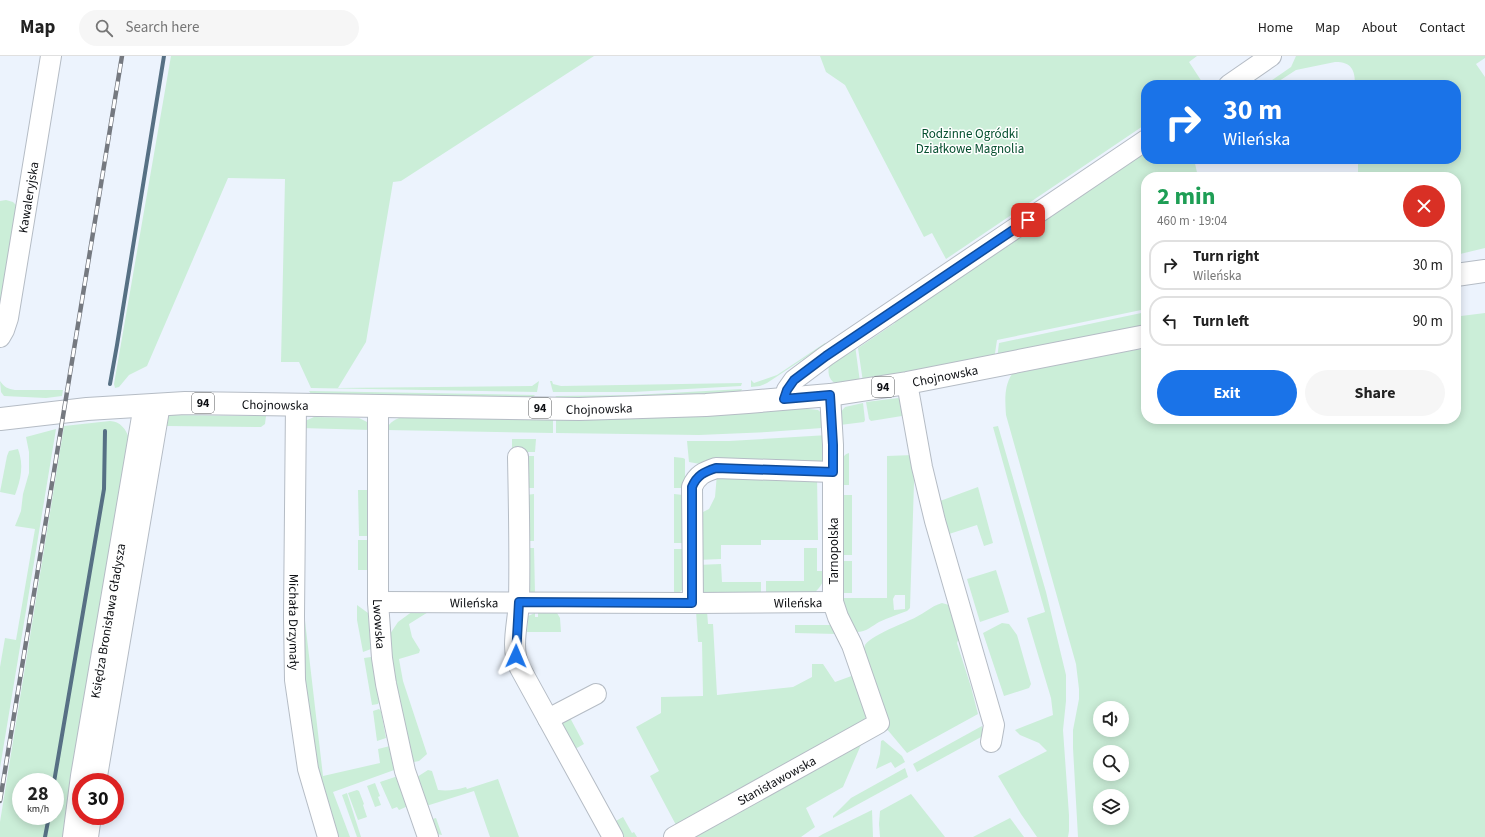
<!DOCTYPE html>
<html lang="en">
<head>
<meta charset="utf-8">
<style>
  :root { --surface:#fff; --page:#f6f6f6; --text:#222; --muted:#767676; --line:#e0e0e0; --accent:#1a73e8 }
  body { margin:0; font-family:"Source Sans 3",sans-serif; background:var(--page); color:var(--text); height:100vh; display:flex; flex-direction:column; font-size:15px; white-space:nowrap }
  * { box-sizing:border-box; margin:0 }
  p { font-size:13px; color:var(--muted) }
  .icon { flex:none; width:22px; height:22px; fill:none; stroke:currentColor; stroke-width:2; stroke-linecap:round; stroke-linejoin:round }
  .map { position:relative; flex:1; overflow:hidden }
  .drawer { position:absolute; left:1141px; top:116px; width:320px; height:252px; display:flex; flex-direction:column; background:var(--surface); border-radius:16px; box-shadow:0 2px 10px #0003 }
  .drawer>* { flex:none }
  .guide { position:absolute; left:1141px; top:24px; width:320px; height:84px; border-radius:16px; box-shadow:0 2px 10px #0003; background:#1a73e8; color:#fff; overflow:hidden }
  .tools { position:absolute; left:1093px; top:645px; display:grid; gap:8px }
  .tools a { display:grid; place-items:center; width:36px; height:36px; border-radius:50%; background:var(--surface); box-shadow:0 2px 10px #0003; font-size:20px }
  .speed { position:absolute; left:12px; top:717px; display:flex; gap:8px; font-size:20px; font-weight:700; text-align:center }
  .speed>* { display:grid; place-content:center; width:52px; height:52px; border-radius:50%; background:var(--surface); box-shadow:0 2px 10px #0003; line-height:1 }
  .speed small { font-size:10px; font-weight:400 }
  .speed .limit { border:6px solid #d22; background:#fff; color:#111 }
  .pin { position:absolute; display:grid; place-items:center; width:34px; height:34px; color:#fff; margin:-17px; border-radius:8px; box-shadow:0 2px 6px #0006 }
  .me { position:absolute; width:44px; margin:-22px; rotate:1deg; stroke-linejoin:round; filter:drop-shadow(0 0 3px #0008) }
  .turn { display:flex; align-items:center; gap:14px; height:84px; padding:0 16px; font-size:18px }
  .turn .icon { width:52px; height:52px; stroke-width:2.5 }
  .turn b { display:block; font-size:28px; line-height:34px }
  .round { display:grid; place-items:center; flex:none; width:42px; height:42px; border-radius:21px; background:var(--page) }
  .headline { display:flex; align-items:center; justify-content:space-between; height:68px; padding:0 16px }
  h1 { font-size:24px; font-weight:700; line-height:30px; color:#1e9e55 }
  .button { display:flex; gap:8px; margin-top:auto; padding:8px 16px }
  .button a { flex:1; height:46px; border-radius:24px; background:var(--accent); color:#fff; font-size:16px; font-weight:700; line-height:46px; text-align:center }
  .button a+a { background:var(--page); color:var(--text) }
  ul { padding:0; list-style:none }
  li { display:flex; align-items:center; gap:12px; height:50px; margin:0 8px 6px; padding:0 8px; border:2px solid var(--line); border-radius:16px }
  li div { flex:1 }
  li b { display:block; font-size:15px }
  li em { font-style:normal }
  header { display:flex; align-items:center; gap:24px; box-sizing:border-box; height:56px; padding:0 20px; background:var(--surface); border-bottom:1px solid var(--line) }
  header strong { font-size:19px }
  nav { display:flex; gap:22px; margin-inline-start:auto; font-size:14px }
  .search { width:280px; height:36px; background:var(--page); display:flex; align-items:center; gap:10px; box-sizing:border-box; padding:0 14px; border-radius:22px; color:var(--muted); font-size:15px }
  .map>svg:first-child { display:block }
</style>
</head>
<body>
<header>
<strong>Map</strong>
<div class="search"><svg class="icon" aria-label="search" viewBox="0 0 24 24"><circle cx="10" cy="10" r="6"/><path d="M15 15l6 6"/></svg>Search here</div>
<nav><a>Home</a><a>Map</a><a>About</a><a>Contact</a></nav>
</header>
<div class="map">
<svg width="1485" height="781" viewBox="0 0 1485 781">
  <rect width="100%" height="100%" fill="#ecf3fd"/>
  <g fill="#cbeed8" fill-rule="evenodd">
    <polygon points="171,0 594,0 401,125 393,126 366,286 338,332 532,330 539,325 537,336 311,332 299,306 281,306 285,123 228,122 147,310 129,319 119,331 115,332 114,328"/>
    <polygon points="820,0 1197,0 1189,6 1204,29 1146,29 1146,68 946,203 932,177 924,181 845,29 826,16"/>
    <path d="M 1296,0 L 1485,0 L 1485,2 L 1476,8 L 1485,21 L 1485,192 L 1456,199 L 1456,121 L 1358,121 L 1358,103 L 1456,103 L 1456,29 L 1355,29 C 1355,14 1352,6 1335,6 L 1296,14 L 1273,29 L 1265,29 L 1291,11 Z"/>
    <polygon points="1146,94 1146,103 1194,103 1198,121 1146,121 1146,253 997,284 994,304 863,326 858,292 895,267 892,264"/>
    <polygon points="6,144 13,146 18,151 0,266 0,145"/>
    <polygon points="1146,256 1146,272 997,303 999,287"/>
    <path d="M 1456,257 L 1461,260 L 1485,257 L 1485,781 L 1078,781 L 1073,692 L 1073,674 L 1079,643 L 1079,633 L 1076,608 L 1006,359 C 1005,345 1004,330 1012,318 L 1126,295 L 1146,293 L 1146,363 L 1456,363 ZM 1100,652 L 1122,652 L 1122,674 L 1100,674 ZM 1100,696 L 1122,696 L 1122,718 L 1100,718 ZM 1100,740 L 1122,740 L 1122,762 L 1100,762 Z"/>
    <polygon points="825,287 826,288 767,327 760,330 751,331 751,324 754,327 777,319"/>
    <path d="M 855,289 L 860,326 C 854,326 844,329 838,328 C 828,326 827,314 830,307 Z"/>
    <path d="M 0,325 C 4,331 8,333 15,334 L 63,334 L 62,340 L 46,342 L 4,340 L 1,336 Z"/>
    <polygon points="550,325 552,325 553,328 561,330 742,327 741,330 633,336 553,336"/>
    <polygon points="742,333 740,337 693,340 560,343 555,340 633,339"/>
    <polygon points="309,335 535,339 532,342 311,338"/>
    <polygon points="898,342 902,344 908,359 871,365 869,363 866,346"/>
    <polygon points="863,347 865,364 864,366 840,369 840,357 845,351"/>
    <path d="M 799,352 L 818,354 L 825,360 L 822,372 L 767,376 L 699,379 L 556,377 L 556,363 C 637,362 717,359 799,352 Z"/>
    <polygon points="168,359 266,360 265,368 261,371 167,370 165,369"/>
    <path d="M 405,360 L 553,363 L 553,377 L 386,374 C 389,366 397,362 405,360 Z"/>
    <polygon points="314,361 359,362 367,366 371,374 301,372 305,365"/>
    <path d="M 110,365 C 120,365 127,374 129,383 L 64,781 L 0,781 L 0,766 L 64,370 ZM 21,726 L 55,726 L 55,760 L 21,760 Z"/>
    <polygon points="998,370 1046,536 1066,619 1066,645 1063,674 1069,759 1069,775 1068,781 1037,781 1021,758 998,720 1047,695 1039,687 1020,679 1015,674 1053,659 1051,642 1027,562 1045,556 993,371"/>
    <polygon points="56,373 0,712 0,611 5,582 16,584 35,473 15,470 21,455 23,438 29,417 29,396 26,381"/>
    <polygon points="828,379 825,407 700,408 689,406 687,385 729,385"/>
    <polygon points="512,383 536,383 535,396 512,396"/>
    <path d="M 18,393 C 24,409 21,423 15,439 L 0,436 L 7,400 L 9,395 Z"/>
    <path d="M 849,397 L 849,429 L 842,429 C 842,419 837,400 849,397 Z"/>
    <path d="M 913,399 L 914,427 L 910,552 L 907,555 C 898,558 888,562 879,566 C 872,570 865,577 855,576 L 839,542 L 887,542 L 887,400 ZM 895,539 L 905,539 L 905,553 L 894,554 L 893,543 Z"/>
    <rect x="525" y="400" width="9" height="32"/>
    <polygon points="304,401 305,565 323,720 380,707 378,693 390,690 397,713 333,736 350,781 336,781 328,760 304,646"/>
    <polygon points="674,401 683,402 685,403 685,431 683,432 674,432"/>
    <polygon points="717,418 817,419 818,484 761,484 761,489 721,489 721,503 697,504 697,459 709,453 715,441"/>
    <polygon points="978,431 993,487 984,490 977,469 949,478 940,445"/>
    <polygon points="358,434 368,434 368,480 359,480"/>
    <polygon points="534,438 534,485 526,485 526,439"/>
    <polygon points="674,438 683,439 683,487 674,487"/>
    <rect x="842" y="439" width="10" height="60"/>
    <rect x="358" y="484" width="9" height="30"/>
    <polygon points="526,492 534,492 535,538 531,537 528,534"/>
    <path d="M 804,492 L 817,492 L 817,515 L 825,515 C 824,525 822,530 814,537 L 766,542 L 766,525 L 804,525 Z"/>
    <polygon points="674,493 683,493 684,532 678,538 674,538"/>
    <rect x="842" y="505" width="10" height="32"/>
    <polygon points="721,508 722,526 761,526 761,542 701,538 697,509"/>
    <polygon points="996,514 1009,556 980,566 967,523"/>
    <path d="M 942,547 L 949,549 L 962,573 L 957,587 L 971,631 L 978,658 L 907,697 L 886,672 L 889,670 C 883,655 858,602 865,589 C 871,580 899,569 910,564 C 921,560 931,550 942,547 Z"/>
    <polygon points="357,549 368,557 371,593 363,596 357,564"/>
    <polygon points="433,553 409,568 412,581 420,594 419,597 399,603 403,625 427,698 419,705 414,706 408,697 388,581 398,566 413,555"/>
    <polygon points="696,555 707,555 708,568 713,568 717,639 793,631 812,621 812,608 823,608 835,626 857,618 868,655 864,666 676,769 650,720 659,715 636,671 661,657 661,641 703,640 702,586 698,586"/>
    <polygon points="535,557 535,561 538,561 538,557 557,557 560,562 561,576 527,576 528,560"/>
    <polygon points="1002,567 1009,568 1017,579 1031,628 1029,632 1004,640 983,577"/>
    <polygon points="795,569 831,569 837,578 795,577"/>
    <polygon points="371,601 372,602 379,646 378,648 372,649 364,602"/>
    <polygon points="379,653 381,655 386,682 377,685 373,655"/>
    <polygon points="568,658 584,688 575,693 559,664"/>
    <polygon points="982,670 983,680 917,716 913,708"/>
    <polygon points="863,684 843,731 806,752 815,771 801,781 685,781"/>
    <polygon points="883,684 902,700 905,706 895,712 891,706 876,713 880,698 881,685"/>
    <polygon points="905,712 908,721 833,762 833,760 851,742"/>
    <path d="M 428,714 L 432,715 L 438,734 C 448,735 456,734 466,731 L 467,733 L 498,723 L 519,781 L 490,781 L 474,735 L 423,751 L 428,764 L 436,762 L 442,779 L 431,777 L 415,727 L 417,721 Z"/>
    <polygon points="398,720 408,750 399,754 397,751 392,753 380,726"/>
    <polygon points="375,727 380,740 378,741 381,749 375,751 367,730"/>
    <polygon points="357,734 359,735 364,748 363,749 367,761 358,764 348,737"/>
    <polygon points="347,737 361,781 357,781 342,739"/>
    <polygon points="911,738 945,781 880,781 879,768 880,755"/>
    <polygon points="872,754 873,781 818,781 823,778"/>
    <polygon points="623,761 632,777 634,776 637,781 623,781 614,766"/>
    <polygon points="1010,762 1024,781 973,781"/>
  </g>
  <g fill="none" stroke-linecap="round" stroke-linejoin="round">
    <g stroke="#567084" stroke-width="4">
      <polyline points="110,328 117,289 164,0"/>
      <polyline points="54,726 104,433 105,375"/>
      <polyline points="45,781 49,760"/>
    </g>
    <defs>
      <g id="minor">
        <polyline points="1229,29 1271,0"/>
        <path id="s1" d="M 0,281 L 4,274 L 8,262 L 51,0"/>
        <polyline points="907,327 922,411 935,465 994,669 991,686"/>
        <polyline points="784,343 787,334 794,324 826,300 1146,84"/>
        <path id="s2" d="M 296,348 L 294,561 L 295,624 L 308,713 L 328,781"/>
        <path id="s3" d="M 378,350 L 378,546 L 382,602 L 386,628 L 405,715 L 428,781"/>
        <path d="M 518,401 C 519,449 520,498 519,546 C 518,567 510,593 520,612 L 613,781"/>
        <path id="s4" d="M 378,546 L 693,547 L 833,546"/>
        <path d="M 693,547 L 692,431 C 697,419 704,416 716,412 L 833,416"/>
        <polyline points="548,663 596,638"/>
        <polyline points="96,726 160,348"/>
        <path id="s5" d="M 73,781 L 81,720 L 144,349"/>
        <polyline points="88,781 91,760"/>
        <path id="s6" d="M 674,781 L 879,667 L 852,589 L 838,561 L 833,546 L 833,389 L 830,339"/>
      </g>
      <g id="major">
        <polyline points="1456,219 1485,215"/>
        <path id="s7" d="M 0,363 L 87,353 L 185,347 L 579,353 L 706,349 L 748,346 L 830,339 L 907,327 L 1146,280"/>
      </g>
    </defs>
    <use href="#minor" stroke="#b5bcc5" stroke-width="22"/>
    <use href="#major" stroke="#b5bcc5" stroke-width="24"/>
    <use href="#minor" stroke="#fff" stroke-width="20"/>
    <use href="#major" stroke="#fff" stroke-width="22"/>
    <defs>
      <polyline id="rail" points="0,745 122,0"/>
    </defs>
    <use href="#rail" stroke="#757980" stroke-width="4.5"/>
    <use href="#rail" stroke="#fff" stroke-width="3" stroke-dasharray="9" stroke-linecap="butt"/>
  </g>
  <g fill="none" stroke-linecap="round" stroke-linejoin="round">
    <defs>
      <path id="route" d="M 516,600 L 519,546 L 692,547 L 692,431 C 697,419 704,416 716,412 L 833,416 L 833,389 L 830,339 L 784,343 L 787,334 L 794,324 L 826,300 L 1028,164"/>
    </defs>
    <use href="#route" stroke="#114b97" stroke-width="10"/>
    <use href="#route" stroke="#1a73e8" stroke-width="7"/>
  </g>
  <g text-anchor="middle" stroke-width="3" stroke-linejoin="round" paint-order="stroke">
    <g fill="#fff" stroke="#56585a" stroke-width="1">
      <rect x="872" y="321" width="22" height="20" rx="3"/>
      <rect x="192" y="337" width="22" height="20" rx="3"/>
      <rect x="529" y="342" width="22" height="20" rx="3"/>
    </g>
    <g font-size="12" font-weight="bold" fill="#0e1014">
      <text x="883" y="335">94</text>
      <text x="203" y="351">94</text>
      <text x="540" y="356">94</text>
    </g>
    <g font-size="13" fill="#054f2f" stroke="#fff">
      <text x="970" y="82">Rodzinne Ogródki<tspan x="970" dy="15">Działkowe Magnolia</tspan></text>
    </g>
    <g font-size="13" fill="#0e1014" stroke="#fff">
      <text dy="5" stroke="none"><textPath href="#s1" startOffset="143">Kawaleryjska</textPath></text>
      <text dy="5" stroke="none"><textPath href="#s7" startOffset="948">Chojnowska</textPath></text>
      <text dy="5" stroke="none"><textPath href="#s7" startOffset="276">Chojnowska</textPath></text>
      <text dy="5" stroke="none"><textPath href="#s7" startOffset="600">Chojnowska</textPath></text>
      <text transform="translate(833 495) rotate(-90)" y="5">Tarnopolska</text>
      <text dy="5" stroke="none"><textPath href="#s4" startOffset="96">Wileńska</textPath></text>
      <text dy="5" stroke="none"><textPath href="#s4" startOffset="420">Wileńska</textPath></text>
      <text dy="5" stroke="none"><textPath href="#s5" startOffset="219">Księdza Bronisława Gładysza</textPath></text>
      <text dy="5" stroke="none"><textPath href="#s2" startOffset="218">Michała Drzymały</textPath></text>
      <text dy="5" stroke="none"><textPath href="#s3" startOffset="218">Lwowska</textPath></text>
      <text dy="5" stroke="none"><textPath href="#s6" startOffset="117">Stanisławowska</textPath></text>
    </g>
  </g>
</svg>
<div class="tools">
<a><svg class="icon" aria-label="sound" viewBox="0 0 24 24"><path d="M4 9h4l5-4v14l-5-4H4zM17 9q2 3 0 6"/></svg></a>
<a><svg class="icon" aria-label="search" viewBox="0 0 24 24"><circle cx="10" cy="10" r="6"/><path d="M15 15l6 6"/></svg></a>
<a><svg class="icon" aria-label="layers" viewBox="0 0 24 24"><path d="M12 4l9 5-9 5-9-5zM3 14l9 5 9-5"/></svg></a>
</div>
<div class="speed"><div>28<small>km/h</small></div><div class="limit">30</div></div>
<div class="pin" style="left:1028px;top:164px;background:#d93025"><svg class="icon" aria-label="arrive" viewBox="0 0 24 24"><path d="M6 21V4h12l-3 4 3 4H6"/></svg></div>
<svg class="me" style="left:516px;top:600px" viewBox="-20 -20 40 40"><path d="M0-17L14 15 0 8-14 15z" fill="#1a73e8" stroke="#fff" stroke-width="4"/></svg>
<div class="guide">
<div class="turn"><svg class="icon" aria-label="right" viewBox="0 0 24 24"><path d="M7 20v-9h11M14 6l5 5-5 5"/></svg><div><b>30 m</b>Wileńska</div></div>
</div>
<section class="drawer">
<div class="headline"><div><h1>2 min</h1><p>460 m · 19:04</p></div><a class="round" style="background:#d93025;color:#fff"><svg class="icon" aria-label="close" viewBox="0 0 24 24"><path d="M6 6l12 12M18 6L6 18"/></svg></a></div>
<ul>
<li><svg class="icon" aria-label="right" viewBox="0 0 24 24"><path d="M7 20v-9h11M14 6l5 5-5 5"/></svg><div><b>Turn right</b><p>Wileńska</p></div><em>30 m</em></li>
<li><svg class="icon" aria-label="left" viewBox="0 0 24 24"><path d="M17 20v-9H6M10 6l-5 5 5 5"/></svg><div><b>Turn left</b></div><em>90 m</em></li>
</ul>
<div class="button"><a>Exit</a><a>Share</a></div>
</section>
</div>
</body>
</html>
